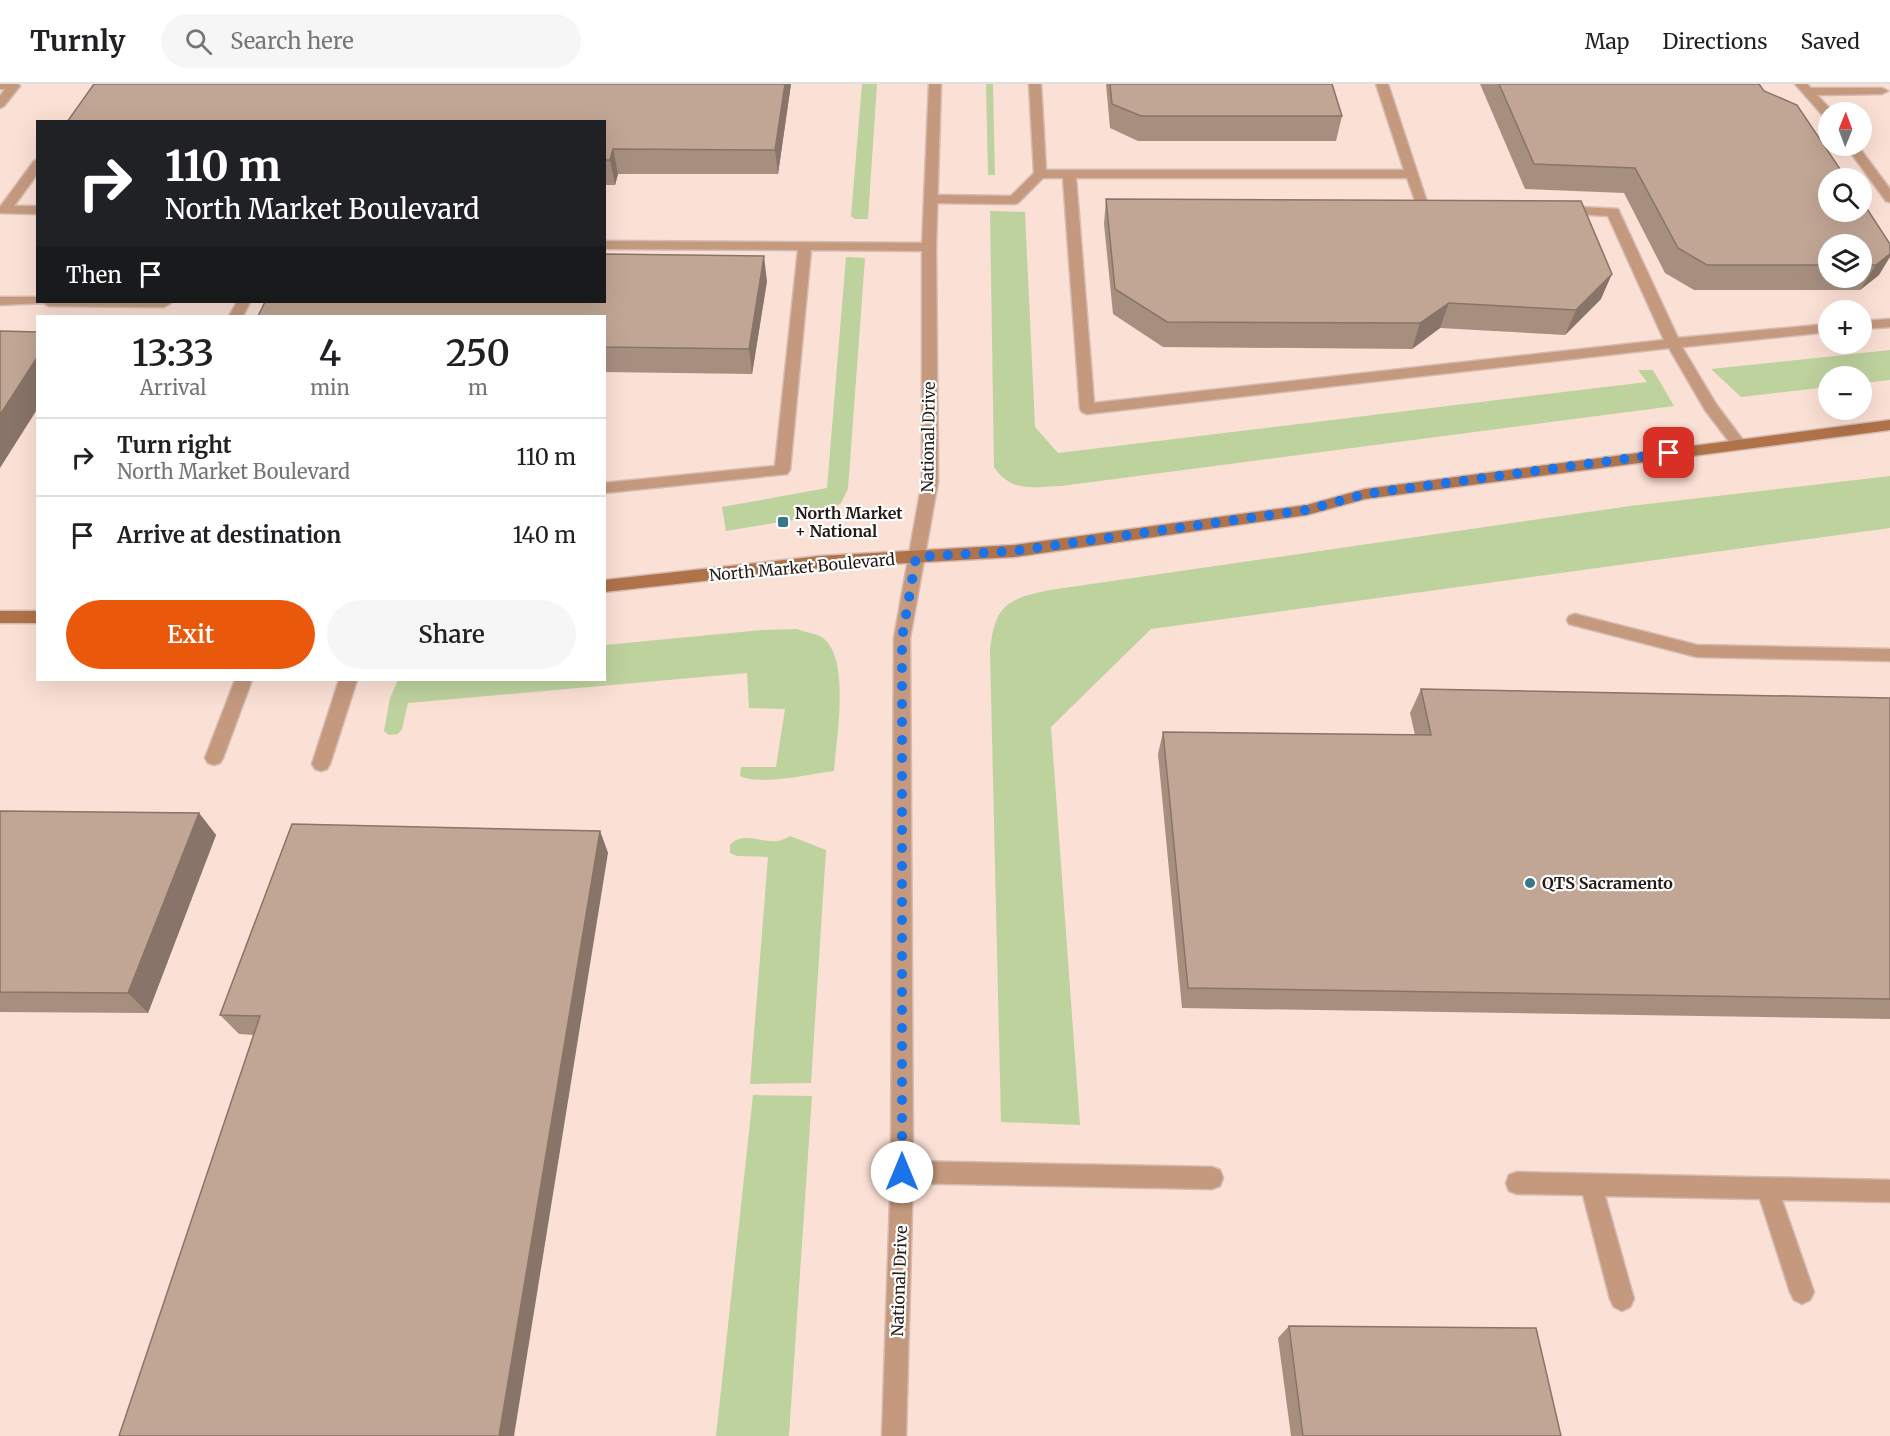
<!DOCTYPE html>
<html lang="en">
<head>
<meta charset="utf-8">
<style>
  :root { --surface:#fff; --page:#f6f6f6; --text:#202124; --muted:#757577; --line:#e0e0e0; --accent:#ea580c }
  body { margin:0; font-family:Merriweather,serif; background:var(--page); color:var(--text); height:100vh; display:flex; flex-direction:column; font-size:22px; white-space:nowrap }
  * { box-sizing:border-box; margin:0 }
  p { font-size:20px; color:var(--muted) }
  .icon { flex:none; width:33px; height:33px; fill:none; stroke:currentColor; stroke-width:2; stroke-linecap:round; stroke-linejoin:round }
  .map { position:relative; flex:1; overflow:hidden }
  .details { position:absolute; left:36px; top:231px; width:570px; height:366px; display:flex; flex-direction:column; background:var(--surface); border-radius:0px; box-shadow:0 6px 24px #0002 }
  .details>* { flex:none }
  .banner { position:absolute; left:36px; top:36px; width:570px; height:183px; border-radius:0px; box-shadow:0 6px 24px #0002; background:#202124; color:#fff; overflow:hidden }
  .needle { width:39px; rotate:1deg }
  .tools { position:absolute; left:1818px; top:18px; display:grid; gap:12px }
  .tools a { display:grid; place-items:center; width:54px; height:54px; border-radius:50%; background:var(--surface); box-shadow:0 6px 24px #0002; font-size:30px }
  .pin { position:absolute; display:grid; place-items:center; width:51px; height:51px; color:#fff; margin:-26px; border-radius:12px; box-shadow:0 3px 9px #0006 }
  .me { position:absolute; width:66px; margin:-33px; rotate:0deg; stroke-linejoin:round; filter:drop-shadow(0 0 4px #0008) }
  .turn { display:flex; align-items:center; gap:21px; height:126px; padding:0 30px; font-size:27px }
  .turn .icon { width:78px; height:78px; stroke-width:2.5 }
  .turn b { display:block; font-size:42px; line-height:51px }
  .then { display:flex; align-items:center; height:57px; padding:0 30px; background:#0003; gap:12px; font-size:22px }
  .eta { display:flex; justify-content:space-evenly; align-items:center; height:102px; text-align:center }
  .eta b { font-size:36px; font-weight:600; line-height:42px }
  .cta { display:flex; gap:12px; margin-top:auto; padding:12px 30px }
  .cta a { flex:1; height:69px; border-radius:36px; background:var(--accent); color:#fff; font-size:24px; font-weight:600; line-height:69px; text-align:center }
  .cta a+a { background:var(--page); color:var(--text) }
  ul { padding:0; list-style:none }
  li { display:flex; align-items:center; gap:18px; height:78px; padding:0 30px; border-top:2px solid var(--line) }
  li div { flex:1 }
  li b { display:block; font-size:22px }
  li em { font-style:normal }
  header { display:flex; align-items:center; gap:36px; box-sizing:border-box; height:84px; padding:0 30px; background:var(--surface); border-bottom:2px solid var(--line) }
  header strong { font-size:28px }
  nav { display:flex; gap:33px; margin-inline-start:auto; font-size:21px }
  .search { width:420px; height:54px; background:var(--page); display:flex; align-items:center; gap:15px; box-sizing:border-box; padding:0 21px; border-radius:33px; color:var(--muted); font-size:22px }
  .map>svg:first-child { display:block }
</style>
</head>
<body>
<header>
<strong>Turnly</strong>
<div class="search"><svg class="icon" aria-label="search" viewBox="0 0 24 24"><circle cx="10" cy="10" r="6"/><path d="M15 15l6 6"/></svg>Search here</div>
<nav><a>Map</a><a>Directions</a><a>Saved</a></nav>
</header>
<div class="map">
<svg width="1890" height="1352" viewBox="0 0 1890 1352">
  <rect width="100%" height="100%" fill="#fbe0d5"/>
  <g fill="#bed29e">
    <polygon points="862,0 877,0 868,135 855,135 851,132"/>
    <polygon points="986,0 993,0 995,91 988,91"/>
    <path d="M 990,127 L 1025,128 L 1035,343 L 1058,369 L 1647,298 L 1638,286 L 1653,286 L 1674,322 L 1061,402 C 1034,403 1011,409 994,383 Z"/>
    <polygon points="846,173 865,174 848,405 841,419 824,431 726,447 722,423 827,404"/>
    <polygon points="1890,266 1890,296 1862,299 1862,292 1828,292 1828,303 1741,313 1711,285"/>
    <path d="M 1890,392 L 1890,444 L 1151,545 L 1051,643 L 1080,1041 L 1001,1038 L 990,567 C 995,521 1006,515 1050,506 L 1630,422 Z"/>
    <path d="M 797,545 C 804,548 813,549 820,552 C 852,570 836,655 834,687 C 810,690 761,702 740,692 L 741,683 L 776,683 L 785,625 L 749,624 L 747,589 L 408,619 L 402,645 L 398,650 L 389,651 L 384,647 L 390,614 L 398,596 L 604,596 L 605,561 L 762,546 Z"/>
    <path d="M 790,752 L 826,766 L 811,999 L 750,1000 L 768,773 L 737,772 L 730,769 L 730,761 C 743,747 761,759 777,757 C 781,757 786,754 790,752 Z"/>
    <polygon points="753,1011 812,1012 789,1352 716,1352"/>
  </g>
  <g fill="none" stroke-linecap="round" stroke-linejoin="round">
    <defs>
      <g id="service">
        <polygon points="0,0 18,0 20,2 4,22 0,24 0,12 5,5 0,5"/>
        <polygon points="1029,0 1041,0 1046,86 1404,86 1376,0 1388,0 1427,118 1439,118 1445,122 1439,126 1418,125 1407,94 1076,94 1094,319 1664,256 1608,132 1557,129 1556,126 1562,122 1618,125 1678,254 1828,240 1828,248 1682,263 1716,320 1746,360 1739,365 1734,364 1705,326 1669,264 1087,330 1082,328 1080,325 1063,94 1043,94 1018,119 1014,120 931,119 925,115 931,111 1011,112 1034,89"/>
        <polygon points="1795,0 1807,0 1811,4 1882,4 1888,7 1882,10 1817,11 1833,28 1828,28 1828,34 1824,33"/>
        <polygon points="1846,62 1858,62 1890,105 1890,118 1886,117"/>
        <polygon points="38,76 38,89 14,122 38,122 38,130 0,129 0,123 34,77"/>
        <polygon points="604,157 929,159 936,163 929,167 811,166 790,386 787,390 604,409 604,399 775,382 798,166 604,165"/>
        <polygon points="0,213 38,213 38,218 171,219 164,223 49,222 43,219 0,221"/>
        <polygon points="237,218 250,218 243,232 229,232"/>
        <polygon points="1890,235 1890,243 1862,245 1862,237"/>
        <polygon points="1575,530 1697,561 1890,565 1890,577 1697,573 1569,540 1567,536 1569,532"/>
        <polygon points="235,596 252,596 223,674 220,679 214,681 208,679 205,674"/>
        <polygon points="339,596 357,596 330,680 327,685 321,687 315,685 312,680"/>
        <polygon points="902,1077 1212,1083 1220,1086 1223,1094 1220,1102 1212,1105 902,1099 894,1096 891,1088 894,1080"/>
        <polygon points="1517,1088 1890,1096 1890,1118 1782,1116 1814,1208 1810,1216 1802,1220 1794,1216 1790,1208 1760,1115 1605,1112 1634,1215 1630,1223 1622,1227 1614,1223 1610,1215 1583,1111 1517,1110 1509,1107 1506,1099 1509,1091"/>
      </g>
      <polygon id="minor" points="929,0 941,0 936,163 938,398 910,554 913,1088 906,1352 882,1352 891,1088 894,554 922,398 922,163"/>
      <g id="secondary">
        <polygon points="1890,336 1890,346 1365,415 1307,431 1014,473 820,484 604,508 604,496 820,472 1014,461 1307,421 1365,405"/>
        <rect x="0" y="527" width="38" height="12"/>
      </g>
    </defs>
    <use href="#service" stroke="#d5bcb3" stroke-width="3"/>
    <use href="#minor" stroke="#d5bcb3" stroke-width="3"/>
    <use href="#secondary" stroke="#d5bcb3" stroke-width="3"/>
    <use href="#service" fill="#c4997e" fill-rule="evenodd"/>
    <use href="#minor" fill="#c4997e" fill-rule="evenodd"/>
    <use href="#secondary" fill="#b07249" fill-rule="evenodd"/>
  </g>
  <g fill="#a78f80" fill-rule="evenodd">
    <polygon points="791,0 778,90 618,90 615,101 604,101 604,38"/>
    <polygon points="1106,0 1332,0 1342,32 1336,57 1138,57 1110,44"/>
    <path d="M 1480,0 L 1759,0 L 1764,7 L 1862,128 L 1879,191 L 1860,206 L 1694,206 L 1665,189 L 1624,109 L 1525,105 ZM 1828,160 L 1862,160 L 1862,194 L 1828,194 Z"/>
    <polygon points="1106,115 1601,215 1565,251 1440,244 1412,265 1163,263 1113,230 1104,140"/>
    <polygon points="767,197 752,290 604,288 604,232"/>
    <polygon points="1421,605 1890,614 1890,935 1182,924 1158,670 1163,648 1415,651 1410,629"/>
    <polygon points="0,727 199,729 216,751 148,929 0,928"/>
    <polygon points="600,747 608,769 254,951 239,950 220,931"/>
    <polygon points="1289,1242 1561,1352 1291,1352 1278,1254"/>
  </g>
  <g fill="#887468">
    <polygon points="785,0 791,0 778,90 775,66"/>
    <polygon points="613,65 618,90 615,101 610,76"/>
    <polygon points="1890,170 1890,173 1879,191 1860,206 1876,181"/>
    <polygon points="764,172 767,197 752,290 749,265"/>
    <polygon points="1612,190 1601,215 1565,251 1576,226"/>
    <polygon points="1449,219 1440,244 1412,265 1420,239"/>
    <polygon points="38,272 38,324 0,384 0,331"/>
    <polygon points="199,729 216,751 148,929 128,909"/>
    <polygon points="600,747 608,769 514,1352 499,1352"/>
  </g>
  <g fill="#c2a695" stroke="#887468" stroke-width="1.5">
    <polygon points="94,0 785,0 775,66 613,65 610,76 604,76 604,38 67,38"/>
    <polygon points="1110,0 1332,0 1342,32 1141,32 1112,20"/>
    <polygon points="1499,0 1759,0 1764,7 1797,21 1846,94 1828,94 1828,128 1862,128 1862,117 1890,160 1890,170 1876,181 1862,181 1862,160 1828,160 1828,181 1707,181 1678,164 1635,84 1534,80"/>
    <polygon points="1106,115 1581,117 1612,190 1576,226 1449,219 1420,239 1167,238 1115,205"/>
    <polygon points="604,170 764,172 749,265 604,263 604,232 258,232 265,218 604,218"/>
    <polygon points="0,247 38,248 38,272 0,331"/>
    <polygon points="1421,605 1890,614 1890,915 1188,904 1163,648 1431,651"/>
    <polygon points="0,727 199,729 128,909 0,908"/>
    <polygon points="292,740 600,747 499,1352 119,1352 260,932 220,931"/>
    <polygon points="1289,1242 1536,1244 1561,1352 1303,1352"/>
  </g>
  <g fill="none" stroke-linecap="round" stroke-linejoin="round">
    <polyline stroke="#1a73e8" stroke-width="10" stroke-dasharray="0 18" points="902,1088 902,554 916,473 1014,467 1307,426 1365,410 1669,369"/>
  </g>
  <g fill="#367989" stroke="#fff" stroke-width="2">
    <rect x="777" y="432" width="12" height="12" rx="3"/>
    <circle cx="1530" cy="799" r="6"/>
  </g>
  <g text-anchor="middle" stroke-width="4.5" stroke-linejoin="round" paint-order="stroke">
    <g font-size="16" fill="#261a16" stroke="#fff">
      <text transform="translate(928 353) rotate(-89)" y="6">National Drive</text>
      <text transform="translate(802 483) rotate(-5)" y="6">North Market Boulevard</text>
      <text transform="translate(899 1197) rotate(-88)" y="6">National Drive</text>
    </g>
    <g font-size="16" font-weight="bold" fill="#261a16" stroke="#fff" text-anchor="start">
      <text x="795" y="435">North Market<tspan x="795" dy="18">+ National</tspan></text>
      <text x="1542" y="805">QTS Sacramento</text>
    </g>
  </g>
</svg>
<div class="tools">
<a><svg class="needle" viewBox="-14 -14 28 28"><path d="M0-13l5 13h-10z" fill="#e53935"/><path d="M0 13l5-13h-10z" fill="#757577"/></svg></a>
<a><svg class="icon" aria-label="search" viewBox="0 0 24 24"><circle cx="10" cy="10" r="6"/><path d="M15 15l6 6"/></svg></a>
<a><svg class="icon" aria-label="layers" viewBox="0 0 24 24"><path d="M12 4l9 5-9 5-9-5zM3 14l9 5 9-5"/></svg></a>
<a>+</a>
<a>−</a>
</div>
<div class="pin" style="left:1669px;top:369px;background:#d93025"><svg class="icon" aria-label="arrive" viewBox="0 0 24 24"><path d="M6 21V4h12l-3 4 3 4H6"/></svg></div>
<svg class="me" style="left:902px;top:1088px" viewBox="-20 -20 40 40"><circle r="19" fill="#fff"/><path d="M0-13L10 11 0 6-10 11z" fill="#1a73e8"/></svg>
<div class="banner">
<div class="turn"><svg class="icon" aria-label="right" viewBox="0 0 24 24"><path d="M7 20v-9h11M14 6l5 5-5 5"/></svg><div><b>110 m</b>North Market Boulevard</div></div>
<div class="then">Then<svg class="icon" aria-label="arrive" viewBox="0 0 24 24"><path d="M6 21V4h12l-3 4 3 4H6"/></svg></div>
</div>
<section class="details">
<div class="eta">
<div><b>13:33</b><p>Arrival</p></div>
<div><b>4</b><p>min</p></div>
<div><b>250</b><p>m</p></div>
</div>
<ul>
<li><svg class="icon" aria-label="right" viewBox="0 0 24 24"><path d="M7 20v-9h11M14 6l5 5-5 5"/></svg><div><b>Turn right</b><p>North Market Boulevard</p></div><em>110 m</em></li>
<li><svg class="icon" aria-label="arrive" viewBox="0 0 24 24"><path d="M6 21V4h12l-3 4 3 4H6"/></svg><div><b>Arrive at destination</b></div><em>140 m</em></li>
</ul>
<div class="cta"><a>Exit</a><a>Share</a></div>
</section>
</div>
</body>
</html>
